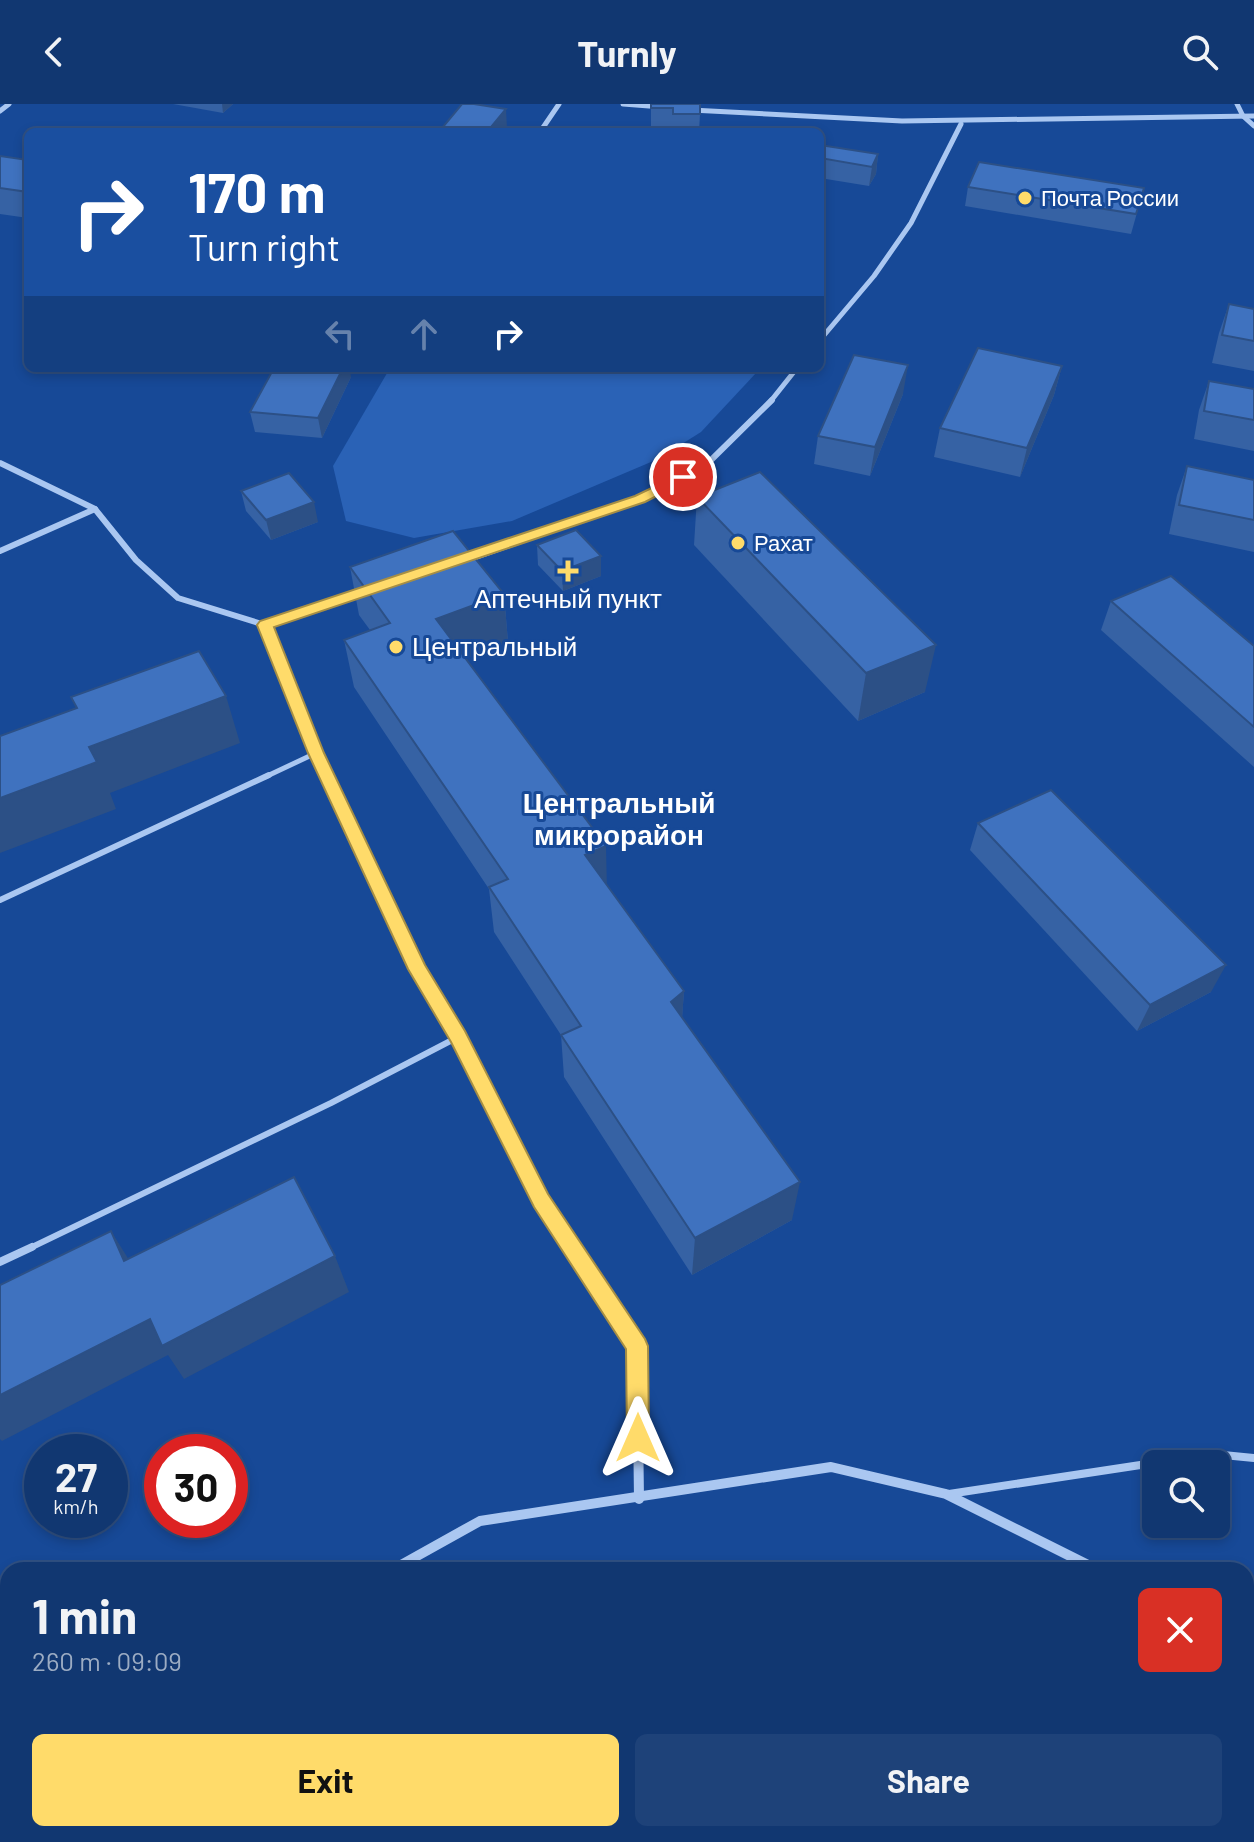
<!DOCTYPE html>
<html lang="en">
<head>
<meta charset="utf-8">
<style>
  :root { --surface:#113771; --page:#1e4279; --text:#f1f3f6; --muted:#9cacc3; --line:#305184; --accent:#ffdb6a }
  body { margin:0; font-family:Barlow,sans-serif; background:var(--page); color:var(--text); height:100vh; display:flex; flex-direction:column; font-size:30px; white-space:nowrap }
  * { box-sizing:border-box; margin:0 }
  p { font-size:26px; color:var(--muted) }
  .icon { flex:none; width:44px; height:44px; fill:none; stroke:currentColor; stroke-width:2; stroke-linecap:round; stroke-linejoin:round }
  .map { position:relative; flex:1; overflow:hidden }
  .details { position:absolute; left:0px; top:1458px; width:1254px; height:280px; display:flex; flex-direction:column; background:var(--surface); border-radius:24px 24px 0 0; box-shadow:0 4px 12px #0003,0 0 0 2px var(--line) }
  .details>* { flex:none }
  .top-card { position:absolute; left:24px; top:24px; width:800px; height:244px; border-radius:12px; box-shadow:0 4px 12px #0003,0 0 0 2px var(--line); background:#1a4fa0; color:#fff; overflow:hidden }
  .tools { position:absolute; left:1142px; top:1346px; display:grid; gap:16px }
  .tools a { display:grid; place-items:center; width:88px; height:88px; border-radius:12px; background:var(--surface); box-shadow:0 4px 12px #0003,0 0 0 2px var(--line); font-size:40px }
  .speed { position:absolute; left:24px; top:1330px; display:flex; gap:16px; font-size:40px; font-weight:700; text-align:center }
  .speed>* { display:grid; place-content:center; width:104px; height:104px; border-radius:50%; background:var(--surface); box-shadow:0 4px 12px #0003,0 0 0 2px var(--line); line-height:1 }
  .speed small { font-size:20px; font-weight:400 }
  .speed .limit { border:12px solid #d22; background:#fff; color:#111 }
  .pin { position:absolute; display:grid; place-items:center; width:68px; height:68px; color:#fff; margin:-34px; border:4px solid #fff; border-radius:50%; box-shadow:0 2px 8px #0007 }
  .me { position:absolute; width:88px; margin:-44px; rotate:0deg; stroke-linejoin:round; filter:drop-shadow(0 0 6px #0008) }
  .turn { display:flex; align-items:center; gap:28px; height:168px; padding:0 32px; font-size:36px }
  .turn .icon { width:104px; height:104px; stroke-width:2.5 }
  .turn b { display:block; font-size:56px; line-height:68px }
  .lanes { display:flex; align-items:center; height:76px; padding:0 32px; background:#0003; justify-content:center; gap:40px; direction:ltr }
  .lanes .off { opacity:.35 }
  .round { display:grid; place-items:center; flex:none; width:84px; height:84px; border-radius:12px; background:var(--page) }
  .headline { display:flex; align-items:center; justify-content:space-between; height:136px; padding:0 32px }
  h1 { font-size:48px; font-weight:700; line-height:60px }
  .cta { display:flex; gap:16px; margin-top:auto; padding:16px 32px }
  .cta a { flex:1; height:92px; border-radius:12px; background:var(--accent); color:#111; font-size:32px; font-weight:700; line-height:92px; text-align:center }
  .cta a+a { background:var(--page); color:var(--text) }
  header { display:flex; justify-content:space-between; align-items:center; height:104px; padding:0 32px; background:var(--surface); font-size:36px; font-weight:700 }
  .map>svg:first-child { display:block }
</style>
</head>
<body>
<header><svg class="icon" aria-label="back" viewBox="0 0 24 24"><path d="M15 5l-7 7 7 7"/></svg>Turnly<svg class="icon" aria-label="search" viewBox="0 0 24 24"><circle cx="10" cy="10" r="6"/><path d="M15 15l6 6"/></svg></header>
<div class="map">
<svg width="1254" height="1738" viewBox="0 0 1254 1738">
  <rect width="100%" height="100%" fill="#174997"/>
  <polygon fill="#2a62b6" points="390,264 703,264 757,268 701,328 658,355 512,417 414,434 346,417 333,362"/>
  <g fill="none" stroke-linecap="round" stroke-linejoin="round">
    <polyline stroke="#aac7f1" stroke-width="5" points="265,673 316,649"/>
    <g stroke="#aac7f1" stroke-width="6">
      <polyline points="0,796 269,671"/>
      <polyline points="28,1145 331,999 458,933"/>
    </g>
    <g stroke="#aac7f1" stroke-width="8">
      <polyline points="0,1158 32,1143"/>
      <polyline points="949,1390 1213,1350 1254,1354"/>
    </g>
    <g stroke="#aac7f1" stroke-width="5">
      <polyline points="623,0 662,3"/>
      <polyline points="1237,0 1243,12 1254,22"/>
      <polyline points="691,6 902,17 1254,12"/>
      <polyline points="0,7 9,0"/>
      <polyline points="540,28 559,0"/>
      <polyline points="820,236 874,172 911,119 961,20"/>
      <polyline points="770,298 797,264"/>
    </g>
    <g stroke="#aac7f1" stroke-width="6">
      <polyline points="0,359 95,405 136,456 178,494 265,521 366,489"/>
      <polyline points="0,447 95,405"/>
      <polyline points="467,456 640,395 705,362 772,296"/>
      <polyline points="265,521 327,673"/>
    </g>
    <polyline stroke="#aac7f1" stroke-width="8" points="326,671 417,865 458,933 541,1097 573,1145"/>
    <g stroke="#aac7f1" stroke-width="10">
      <polyline points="571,1143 637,1242 639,1395"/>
      <polyline points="392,1466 480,1417 831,1363 946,1390 1098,1466"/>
      <polyline points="1246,1539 1254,1543"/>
      <polyline points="0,1695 8,1690"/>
    </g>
  </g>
  <g fill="#3662a4">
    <polygon points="173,0 233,0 223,9"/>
    <polygon points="651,0 700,10 699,28 651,28"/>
    <polygon points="442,24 507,24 504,28 442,28"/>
    <polygon points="820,41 878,50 876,70 869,82 820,74"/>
    <polygon points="0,52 28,56 28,114 0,110"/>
    <polygon points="968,83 1144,84 1131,130 965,102"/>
    <polygon points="1229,200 1254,205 1254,267 1212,259 1219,229"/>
    <polygon points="1062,262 1054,291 1020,373 934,353 940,324"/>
    <polygon points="351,273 322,334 255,328 250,308"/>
    <polygon points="1209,277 1254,285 1254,347 1194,335 1199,306"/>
    <polygon points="903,290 870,372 814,360 818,332"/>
    <polygon points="1187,362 1254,376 1254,448 1169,430 1177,391"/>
    <polygon points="241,387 318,418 271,436 246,407"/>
    <polygon points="697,393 925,588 858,617 694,441"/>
    <polygon points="537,441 601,452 601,472 563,487 538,461"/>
    <polygon points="350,463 504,490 508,538 466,554 607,782 684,887 682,914 792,1116 692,1171 564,973 561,931 494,828 489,785 354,583 344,536 370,526 359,511"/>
    <polygon points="1111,497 1254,542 1254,663 1101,526"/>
    <polygon points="978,719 1211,888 1137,927 970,746"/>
  </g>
  <g fill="#2c5086">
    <polygon points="222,0 233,0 223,9"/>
    <polygon points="506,5 507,24 504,28 487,28"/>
    <polygon points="878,50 876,70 869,82 872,63"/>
    <polygon points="908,261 903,290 870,372 875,343"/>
    <polygon points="1062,262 1054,291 1020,373 1027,344"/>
    <polygon points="343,264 350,264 351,273 322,334 318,314"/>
    <polygon points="314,398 318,418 271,436 266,416"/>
    <polygon points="601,452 601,472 563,487 562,467"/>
    <polygon points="504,490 508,538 443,563 436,515"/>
    <polygon points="936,541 925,588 858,617 866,569"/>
    <polygon points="226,592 240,639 110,689 116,705 0,749 0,694 89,643"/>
    <polygon points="606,742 607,787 585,751"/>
    <polygon points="1226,861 1211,888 1137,927 1150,901"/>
    <polygon points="684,887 681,930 671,898"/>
    <polygon points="800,1078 792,1116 692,1171 695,1134"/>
    <polygon points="111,1127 134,1164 124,1157"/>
    <polygon points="335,1152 349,1188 184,1275 168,1251 2,1337 0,1335 0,1291 150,1215"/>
  </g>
  <g fill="#3f72bf" stroke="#2c5086" stroke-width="2">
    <polygon points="462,0 474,0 506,5 487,28 467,28 442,24"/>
    <polygon points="651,0 700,0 700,10 673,10 673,4 651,4"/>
    <polygon points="820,41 878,50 872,63 820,54"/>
    <polygon points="0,52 28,56 28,88 0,84"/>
    <polygon points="979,58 1144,84 1136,110 968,83"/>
    <polygon points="1229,200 1254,205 1254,237 1222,231"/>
    <polygon points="978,244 1062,262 1027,344 940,324"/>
    <polygon points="854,251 908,261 875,343 818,332"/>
    <polygon points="274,264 343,264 318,314 250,308"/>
    <polygon points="1209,277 1254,285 1254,316 1204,307"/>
    <polygon points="1187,362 1254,376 1254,416 1179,401"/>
    <polygon points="760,368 936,541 866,569 697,393"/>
    <polygon points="289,369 314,398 266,416 241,387"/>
    <polygon points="576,426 601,452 562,467 537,441"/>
    <polygon points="453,427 504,490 436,515 606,742 585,751 684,887 671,898 800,1078 695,1134 561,931 581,922 489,783 508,775 344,536 390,519 350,463"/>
    <polygon points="1171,472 1254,542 1254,623 1111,497"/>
    <polygon points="199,547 226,592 89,643 97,658 0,694 0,632 77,604 71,593"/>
    <polygon points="1051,686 1226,861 1150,901 978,719"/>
    <polygon points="294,1073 335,1152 162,1242 150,1215 0,1291 0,1181 111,1127 124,1157"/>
  </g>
  <polygon fill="#ffdb6a" stroke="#a68e45" stroke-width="2" points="683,369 688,370 688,376 645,398 274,523 324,649 425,861 465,927 548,1090 645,1235 648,1242 649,1334 646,1341 638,1345 630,1341 627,1334 626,1245 534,1103 451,938 408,865 308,649 257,521 260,517 635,392"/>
  <g fill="#ffdb6a" stroke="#174997" stroke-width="3">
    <circle cx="1025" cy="94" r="8"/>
    <circle cx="738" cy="439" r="8"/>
    <path d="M564 455h8v8h8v8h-8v8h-8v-8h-8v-8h8z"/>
    <circle cx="396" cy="543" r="8"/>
  </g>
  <g text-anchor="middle" stroke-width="6" stroke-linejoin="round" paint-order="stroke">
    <g font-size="22" fill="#fff" stroke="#174997" text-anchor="start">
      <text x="1041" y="102">Почта России</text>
      <text x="754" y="447">Рахат</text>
    </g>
    <g font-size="26" fill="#fff" stroke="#174997">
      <text x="568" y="504">Аптечный пункт</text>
      <text x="412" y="552" text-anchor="start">Центральный</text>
    </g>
    <g font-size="28" font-weight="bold" fill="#fff" stroke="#174997">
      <text x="619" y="709">Центральный<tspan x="619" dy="32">микрорайон</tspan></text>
    </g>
  </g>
</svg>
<div class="tools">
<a><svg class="icon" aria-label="search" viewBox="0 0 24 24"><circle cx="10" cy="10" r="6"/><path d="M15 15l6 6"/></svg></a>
</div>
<div class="speed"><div>27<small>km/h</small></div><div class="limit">30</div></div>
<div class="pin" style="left:683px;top:373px;background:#d93025"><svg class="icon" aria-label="arrive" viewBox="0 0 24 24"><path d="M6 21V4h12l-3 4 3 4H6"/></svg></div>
<svg class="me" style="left:638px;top:1334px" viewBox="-20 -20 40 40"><path d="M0-17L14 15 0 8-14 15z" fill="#ffdb6a" stroke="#fff" stroke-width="4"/></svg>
<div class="top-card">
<div class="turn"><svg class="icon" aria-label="right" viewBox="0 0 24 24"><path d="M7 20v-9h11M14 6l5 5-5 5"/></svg><div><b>170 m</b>Turn right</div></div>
<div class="lanes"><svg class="icon off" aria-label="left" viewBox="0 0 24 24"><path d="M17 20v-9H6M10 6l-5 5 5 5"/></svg><svg class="icon off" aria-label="ahead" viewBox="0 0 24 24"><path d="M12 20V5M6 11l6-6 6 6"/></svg><svg class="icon" aria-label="right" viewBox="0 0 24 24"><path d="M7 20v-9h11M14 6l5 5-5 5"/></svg></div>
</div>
<section class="details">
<div class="headline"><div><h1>1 min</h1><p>260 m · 09:09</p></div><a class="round" style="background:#d93025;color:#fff"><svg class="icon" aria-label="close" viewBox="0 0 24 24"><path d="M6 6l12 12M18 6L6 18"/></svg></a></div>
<div class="cta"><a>Exit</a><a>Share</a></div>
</section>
</div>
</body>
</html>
